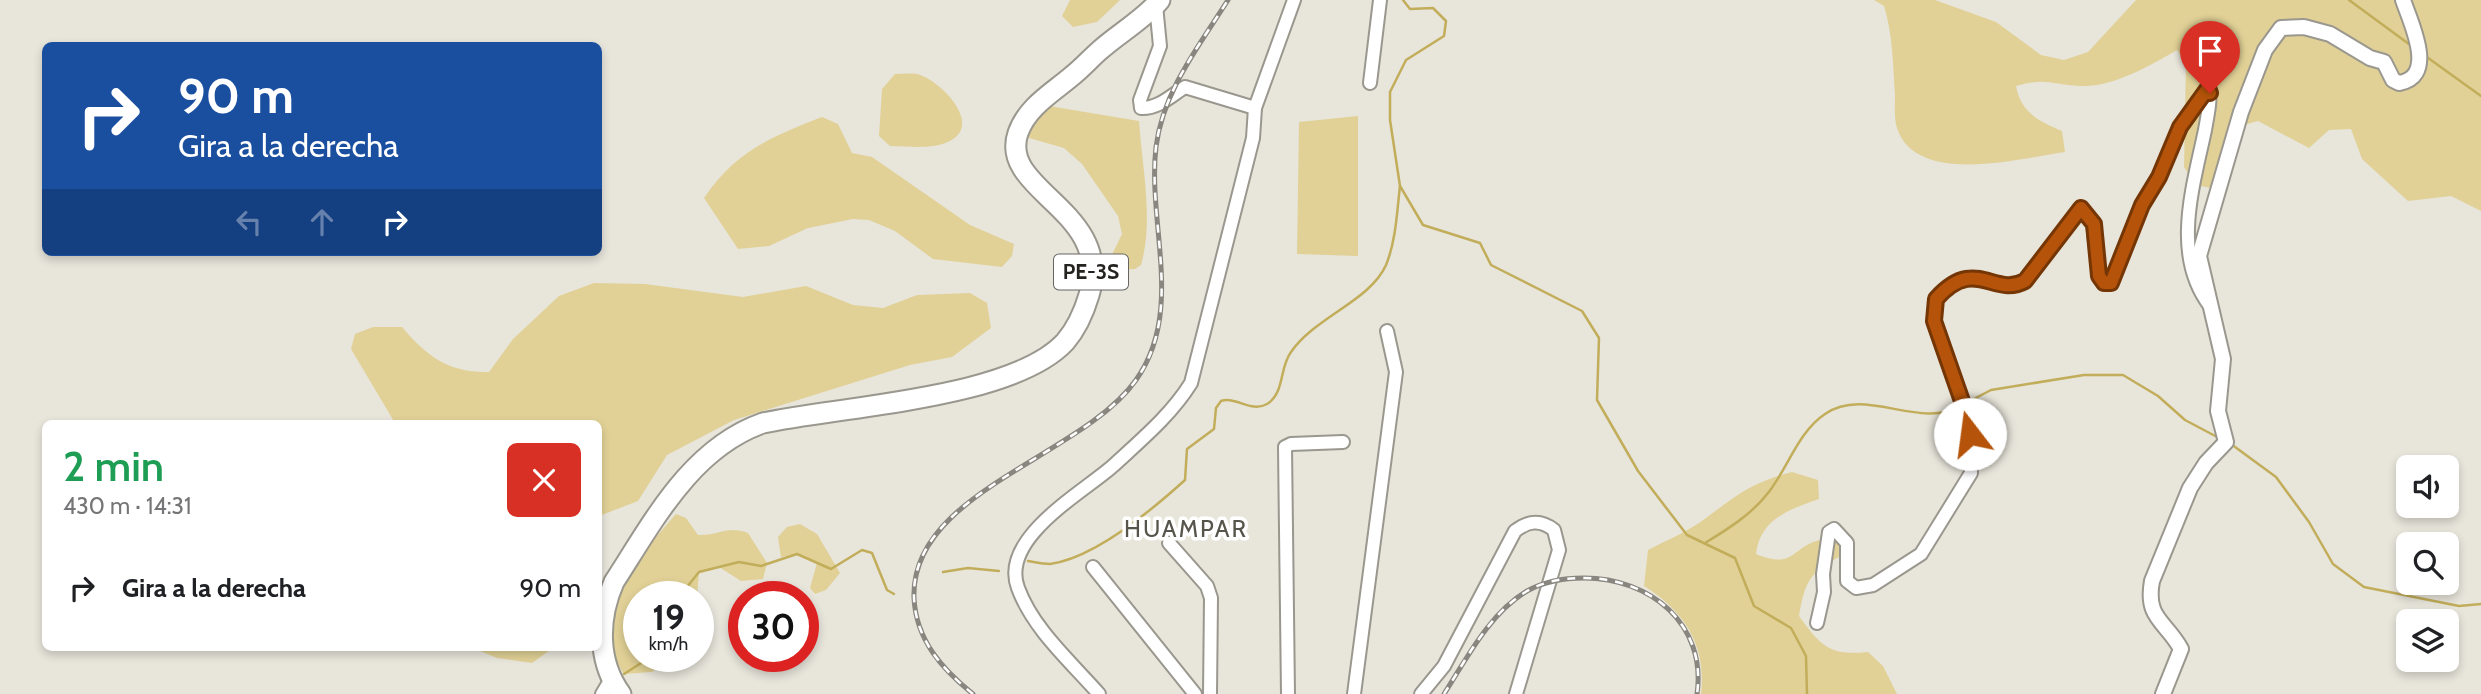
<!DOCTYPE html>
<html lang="es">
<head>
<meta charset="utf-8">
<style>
  :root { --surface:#fff; --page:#f2f2f2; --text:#202124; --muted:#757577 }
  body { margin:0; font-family:Cabin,sans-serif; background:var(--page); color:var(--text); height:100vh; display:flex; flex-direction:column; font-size:26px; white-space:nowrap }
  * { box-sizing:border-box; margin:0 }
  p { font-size:23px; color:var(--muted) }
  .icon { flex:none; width:38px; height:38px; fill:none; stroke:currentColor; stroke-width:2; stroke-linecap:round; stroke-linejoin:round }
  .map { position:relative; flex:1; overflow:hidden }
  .details { position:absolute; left:42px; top:420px; width:560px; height:231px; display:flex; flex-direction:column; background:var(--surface); border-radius:10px; box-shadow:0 4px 10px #0003 }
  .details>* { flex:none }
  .guide { position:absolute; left:42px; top:42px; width:560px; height:214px; border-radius:10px; box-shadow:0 4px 10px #0003; background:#1a4fa0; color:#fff; overflow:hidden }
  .tools { position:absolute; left:2396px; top:455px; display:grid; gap:14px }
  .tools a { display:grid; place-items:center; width:63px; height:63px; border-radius:10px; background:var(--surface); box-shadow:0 4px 10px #0003; font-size:35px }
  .speed { position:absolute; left:623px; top:581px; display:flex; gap:14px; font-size:35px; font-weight:700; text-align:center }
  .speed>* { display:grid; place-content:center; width:91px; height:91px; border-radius:50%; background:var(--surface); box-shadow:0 4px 10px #0003; line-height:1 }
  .speed small { font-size:18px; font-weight:400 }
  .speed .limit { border:10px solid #d22; background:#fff; color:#111 }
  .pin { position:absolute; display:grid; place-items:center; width:60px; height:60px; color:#fff; margin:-72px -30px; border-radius:50% 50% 50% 0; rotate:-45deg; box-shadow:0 0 7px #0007 }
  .pin .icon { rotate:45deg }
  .me { position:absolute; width:77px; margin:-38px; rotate:345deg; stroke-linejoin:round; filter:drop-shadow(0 0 5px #0008) }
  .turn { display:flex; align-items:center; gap:24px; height:147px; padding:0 21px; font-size:32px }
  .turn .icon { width:91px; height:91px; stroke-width:2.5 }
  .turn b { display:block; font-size:49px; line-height:60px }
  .lanes { display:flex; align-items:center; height:66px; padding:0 21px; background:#0003; justify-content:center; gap:35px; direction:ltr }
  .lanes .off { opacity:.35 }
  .round { display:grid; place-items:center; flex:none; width:74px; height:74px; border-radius:10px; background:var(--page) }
  .overview { display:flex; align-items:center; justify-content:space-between; height:119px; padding:0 21px }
  h1 { font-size:42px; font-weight:600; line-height:52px; color:#1e9e55 }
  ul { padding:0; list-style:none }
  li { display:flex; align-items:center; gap:21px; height:98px; padding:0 21px }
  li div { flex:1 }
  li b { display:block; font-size:26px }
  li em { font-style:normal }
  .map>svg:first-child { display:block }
</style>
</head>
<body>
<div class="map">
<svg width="2481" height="694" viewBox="0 0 2481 694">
  <rect width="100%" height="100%" fill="#e8e5db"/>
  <g fill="#e1d196">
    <polygon points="1070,0 1120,0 1097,22 1073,27 1062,16"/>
    <path d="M 1874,0 L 1935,0 L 1996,22 L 2041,55 L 2064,60 L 2088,52 L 2136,0 L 2481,0 L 2481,211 L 2451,196 L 2408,201 L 2362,159 L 2351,129 L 2329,130 L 2309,148 L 2258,121 L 2229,129 L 2211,188 L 2196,185 L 2184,167 L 2186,63 L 2177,50 C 2151,65 2112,88 2080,86 C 2052,85 2046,77 2016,86 C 2021,113 2039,121 2062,131 L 2065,152 C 2022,158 1916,187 1897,128 C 1894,119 1895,106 1895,96 C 1893,66 1893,35 1884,6 Z"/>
    <path d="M 895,74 C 902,74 910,73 917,74 C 939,79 984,124 950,141 C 932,150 909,146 890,146 L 879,136 L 882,89 Z"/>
    <path d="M 1049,106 L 1139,121 C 1142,167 1154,220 1141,265 L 1135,269 L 1112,270 L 1108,263 L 1122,234 L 1118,216 L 1082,164 L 1064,148 L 1029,138 L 1024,127 Z"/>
    <polygon points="1358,116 1358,256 1297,254 1299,122"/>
    <path d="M 822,117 L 838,124 L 852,153 L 872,157 L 970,225 L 1014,244 L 1012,256 L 1002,267 L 933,259 L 895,231 L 869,220 L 853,219 L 808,228 L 769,246 L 738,249 L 704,198 C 736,151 771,137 822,117 Z"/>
    <path d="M 594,283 L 645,284 L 743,297 L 806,286 L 853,305 L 883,308 L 917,295 L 970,293 L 987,303 L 991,328 L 952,357 L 910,365 L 734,420 L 667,455 L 638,501 L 599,516 L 598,424 L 395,423 L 351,349 L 355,334 L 373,327 L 402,327 C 427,357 450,373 489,372 L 513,339 L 559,296 Z"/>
    <path d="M 1792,472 L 1818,480 L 1819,499 C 1790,509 1760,519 1756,554 C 1795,570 1791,547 1820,540 C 1827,539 1837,542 1844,543 L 1843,555 C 1810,571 1805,581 1799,616 C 1821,646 1829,656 1868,652 L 1883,666 L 1897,694 L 1701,694 C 1707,645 1684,611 1644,586 L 1648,550 C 1667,540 1689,531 1706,518 C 1740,493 1750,483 1792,472 Z"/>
    <path d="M 676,514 L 686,518 L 698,535 C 719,536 727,525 748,533 L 767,563 L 763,579 L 741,581 L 719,567 L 699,572 L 697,597 L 639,597 L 639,656 L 674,656 L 652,672 L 624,674 C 583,614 638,558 676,514 Z"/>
    <polygon points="800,524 817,534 840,573 826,590 815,594 810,588 817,563 797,554 781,557 778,537 787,527"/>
    <polygon points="473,648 553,648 532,663 497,658"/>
  </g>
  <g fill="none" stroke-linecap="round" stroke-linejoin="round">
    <g stroke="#c2ad5a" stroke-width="2.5">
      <polyline points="1403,0 1410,9 1433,8 1446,21 1444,36 1406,60 1390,92 1390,120 1400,186 1423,225 1480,243 1491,265 1582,311 1599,338 1597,400 1638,471 1687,535 1735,558 1754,606 1791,628 1806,656 1807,694"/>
      <polyline points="2349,0 2413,47"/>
      <polyline points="2424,55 2481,96"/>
      <polyline points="1966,403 1991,390 2084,375 2123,375 2158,396 2185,420 2219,438"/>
      <polyline points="2231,444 2276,477 2309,522 2333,564 2364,587 2459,606 2481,604"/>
      <path d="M 1705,543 C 1728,529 1752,514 1768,493 C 1788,468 1798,432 1825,414 C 1866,386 1918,430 1961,406"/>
      <path d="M 1028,561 C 1034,562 1043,564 1050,564 C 1094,558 1153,509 1185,480 L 1187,449 L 1214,429 L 1216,408 L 1221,401 C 1236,396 1251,413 1267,404 C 1285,393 1279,368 1291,352 C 1315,317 1370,301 1386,265 C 1396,241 1397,211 1400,186"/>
      <polyline points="943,572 968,568 999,571"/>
      <polyline points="679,597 699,572 739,562 761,566 797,554 831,569 862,550 872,553 887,590 894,594"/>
      <polyline points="624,674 652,656"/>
    </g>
    <defs>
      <g id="minor">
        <path d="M 1156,5 L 1160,46 L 1140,100 L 1141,108 C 1158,109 1172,95 1185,87 L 1255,108"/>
        <polyline points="1370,83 1380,0"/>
        <polyline points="1169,543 1207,586 1211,598 1210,694"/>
        <polyline points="1093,567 1195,694"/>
        <path d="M 1817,623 L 1824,592 L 1823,574 L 1829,532 L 1834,529 L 1847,543 L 1847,581 L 1856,588 L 1873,585 L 1921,554 L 1971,473 L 1970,424 L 1934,322 L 1936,299 C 1975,255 1993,298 2025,281 L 2081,208 L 2093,224 L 2099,276 L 2104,283 L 2111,283 L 2142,205 L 2159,177 L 2181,127 L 2208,88 C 2212,97 2207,118 2205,130 C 2193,187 2171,255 2210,306"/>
        <polyline points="602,694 611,679"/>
        <path d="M 1099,694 C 1071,662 1033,629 1018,588 C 999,538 1084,492 1114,465 C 1142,439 1171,415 1191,383 L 1253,138 L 1255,108 L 1294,0"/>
        <polyline points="1288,694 1285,447 1291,444 1343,442"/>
        <polyline points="1354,694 1396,372 1387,331"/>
        <path d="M 1421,694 L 1444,666 L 1515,531 C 1528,521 1540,519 1554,530 L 1559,550 L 1516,694"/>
      </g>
      <path id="tertiary" d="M 2163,694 L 2181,649 C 2166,621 2145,619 2152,581 L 2190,488 L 2206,463 L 2226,442 L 2218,411 L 2223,359 L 2199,256 L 2241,112 L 2265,50 L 2281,28 L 2304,27 L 2330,34 L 2370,58 L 2384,62 L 2393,80 L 2399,83 C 2438,77 2410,21 2403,0"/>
      <path id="trunk" d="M 621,694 C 597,661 598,619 614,582 C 653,522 691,448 763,423 C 841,406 1012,399 1065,342 C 1077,328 1084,312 1089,295 C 1114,210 998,191 1018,133 C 1027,107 1052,93 1072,76 C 1082,68 1090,59 1099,51 C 1119,33 1143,20 1160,0"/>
    </defs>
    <use href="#minor" stroke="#9a978e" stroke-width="16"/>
    <use href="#tertiary" stroke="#9a978e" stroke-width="18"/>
    <use href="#trunk" stroke="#9a978e" stroke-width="23"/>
    <use href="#minor" stroke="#fff" stroke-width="12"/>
    <use href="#tertiary" stroke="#fff" stroke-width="14"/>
    <use href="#trunk" stroke="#fff" stroke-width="19"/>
    <defs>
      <g id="rail">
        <path d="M 973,694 C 942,669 916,640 914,598 C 910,492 1082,457 1136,380 C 1185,311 1147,224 1156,147 C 1163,91 1199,46 1228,0"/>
        <path d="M 1444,694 C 1467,658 1489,614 1527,591 C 1545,581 1563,578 1584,578 C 1650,578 1707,624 1697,694"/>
      </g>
    </defs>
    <use href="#rail" stroke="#88867f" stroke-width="5"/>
    <use href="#rail" stroke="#fff" stroke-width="2.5" stroke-dasharray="8" stroke-linecap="butt"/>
  </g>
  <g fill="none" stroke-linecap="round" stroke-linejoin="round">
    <defs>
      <path id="route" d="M 1970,434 L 1970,424 L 1934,321 L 1936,299 C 1975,255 1994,298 2025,281 L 2081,208 L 2094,224 L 2099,276 L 2104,283 L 2111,283 L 2142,205 L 2159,177 L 2180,127 L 2208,88 L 2210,93"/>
    </defs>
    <use href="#route" stroke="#753606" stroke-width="18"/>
    <use href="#route" stroke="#b45309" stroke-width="12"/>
  </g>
  <g text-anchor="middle" stroke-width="7" stroke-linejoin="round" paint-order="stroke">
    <rect fill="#fff" stroke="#666562" stroke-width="2" x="1054" y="254.5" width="74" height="35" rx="5"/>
    <g font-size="21" font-weight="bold" fill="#24231f">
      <text x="1091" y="279">PE-3S</text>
    </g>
    <g font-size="24" letter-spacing="2" fill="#56544b" stroke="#fff">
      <text x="1186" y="537">HUAMPAR</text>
    </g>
  </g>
</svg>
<div class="tools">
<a><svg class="icon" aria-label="sound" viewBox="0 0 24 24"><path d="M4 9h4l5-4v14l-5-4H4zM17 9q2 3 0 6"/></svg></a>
<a><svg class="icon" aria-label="search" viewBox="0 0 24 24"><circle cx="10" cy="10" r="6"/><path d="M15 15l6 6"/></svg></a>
<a><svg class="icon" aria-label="layers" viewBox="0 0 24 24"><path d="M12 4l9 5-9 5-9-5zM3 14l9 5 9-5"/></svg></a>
</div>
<div class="speed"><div>19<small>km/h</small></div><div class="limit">30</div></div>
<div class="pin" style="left:2210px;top:93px;background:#d93025"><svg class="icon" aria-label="arrive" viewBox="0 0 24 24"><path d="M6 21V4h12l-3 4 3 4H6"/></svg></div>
<svg class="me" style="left:1970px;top:434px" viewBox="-20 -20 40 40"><circle r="19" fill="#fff"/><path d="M0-13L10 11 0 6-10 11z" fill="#b45309"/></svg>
<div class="guide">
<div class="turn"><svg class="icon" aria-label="right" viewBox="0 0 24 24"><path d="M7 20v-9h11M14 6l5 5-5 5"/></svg><div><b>90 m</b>Gira a la derecha</div></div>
<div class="lanes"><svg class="icon off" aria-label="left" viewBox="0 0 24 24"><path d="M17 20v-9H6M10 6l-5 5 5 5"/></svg><svg class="icon off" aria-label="ahead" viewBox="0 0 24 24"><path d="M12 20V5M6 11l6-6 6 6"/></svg><svg class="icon" aria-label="right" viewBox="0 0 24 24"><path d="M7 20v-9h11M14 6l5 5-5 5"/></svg></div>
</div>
<section class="details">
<div class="overview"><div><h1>2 min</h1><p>430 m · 14:31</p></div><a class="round" style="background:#d93025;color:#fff"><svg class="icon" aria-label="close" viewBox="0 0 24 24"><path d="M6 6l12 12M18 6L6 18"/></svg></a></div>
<ul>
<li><svg class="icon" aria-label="right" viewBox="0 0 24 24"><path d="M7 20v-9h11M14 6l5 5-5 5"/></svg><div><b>Gira a la derecha</b></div><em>90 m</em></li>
</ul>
</section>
</div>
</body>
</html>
